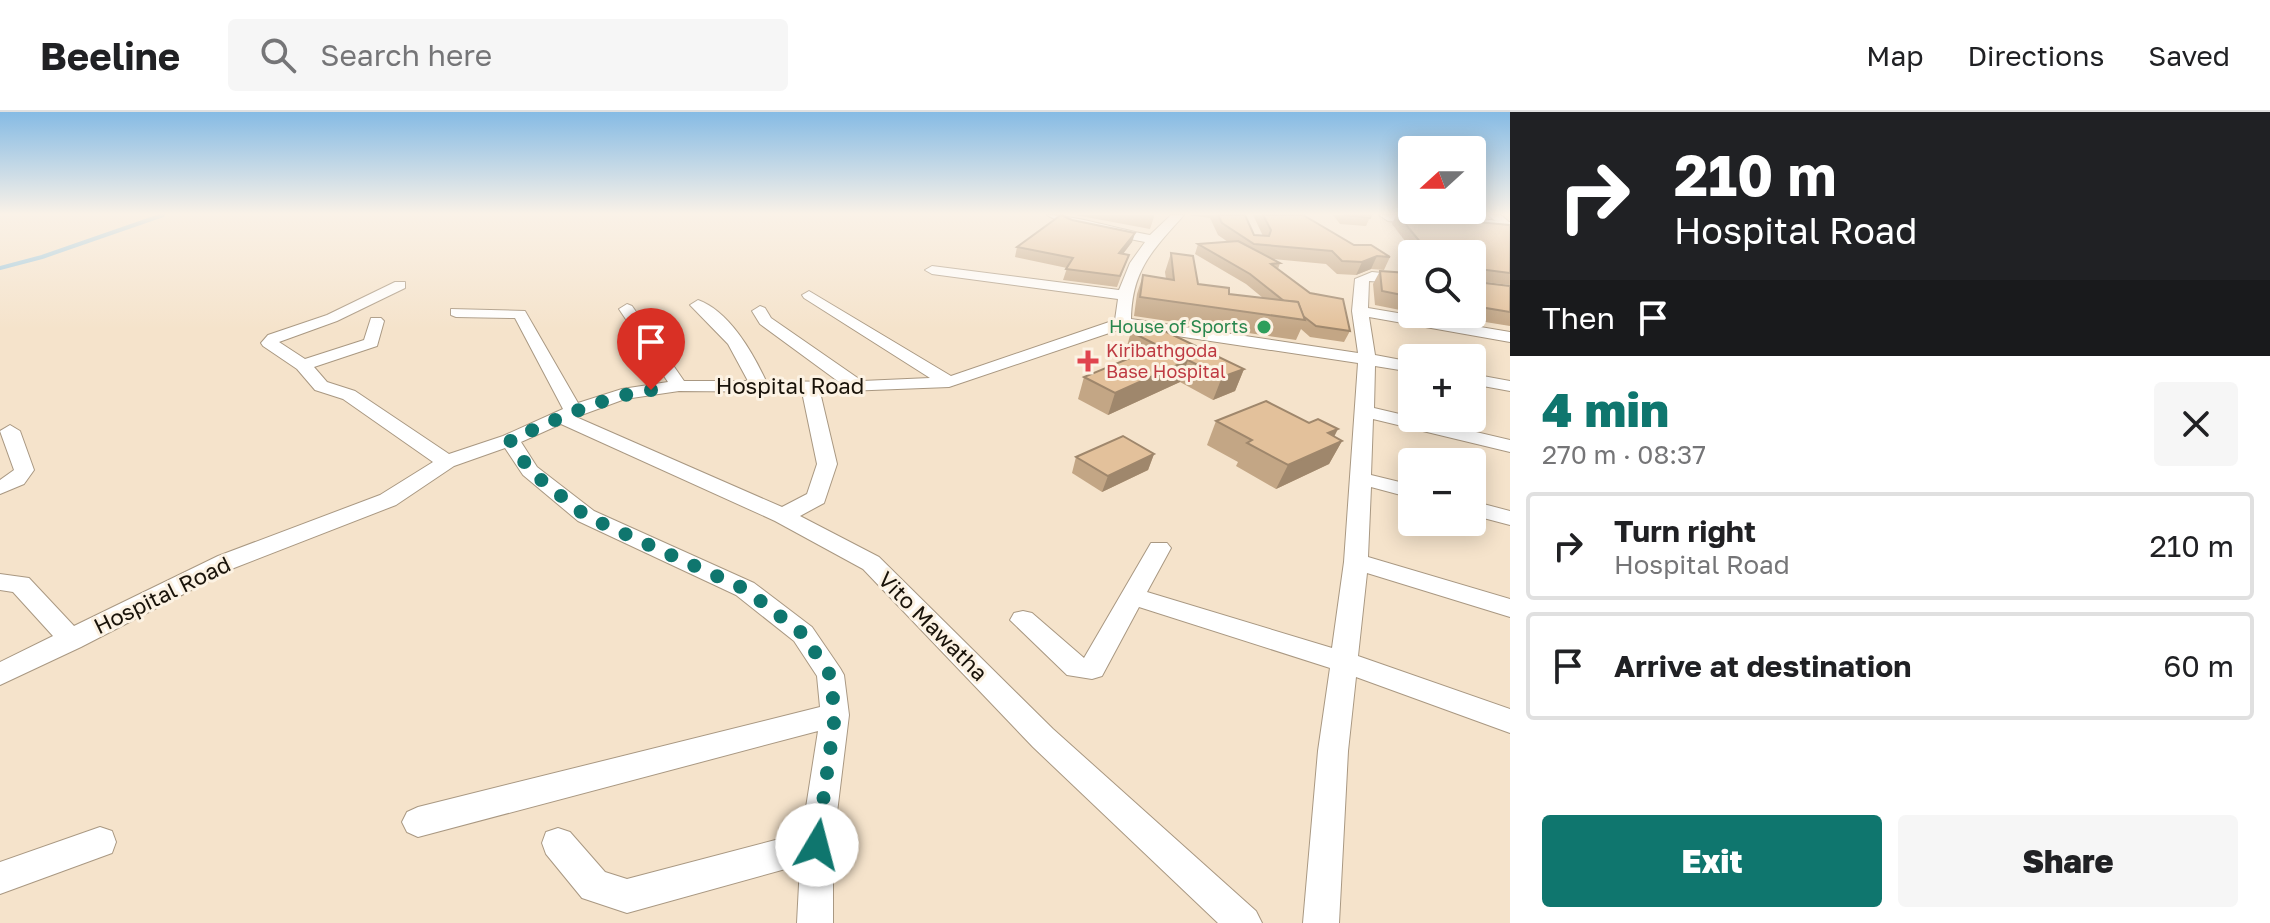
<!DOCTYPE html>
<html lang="en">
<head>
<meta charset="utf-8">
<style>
  :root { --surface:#fff; --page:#f6f6f6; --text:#202124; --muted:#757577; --line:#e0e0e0; --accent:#0f766e }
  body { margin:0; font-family:"Golos Text",sans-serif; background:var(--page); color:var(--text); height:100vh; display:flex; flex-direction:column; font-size:30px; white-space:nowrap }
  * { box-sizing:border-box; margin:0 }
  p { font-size:26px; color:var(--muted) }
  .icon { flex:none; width:44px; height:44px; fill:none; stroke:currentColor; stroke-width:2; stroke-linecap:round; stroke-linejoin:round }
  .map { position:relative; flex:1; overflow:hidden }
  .side { display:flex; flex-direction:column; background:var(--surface); width:760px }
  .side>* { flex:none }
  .hud { background:#202124; color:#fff; overflow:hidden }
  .needle { width:52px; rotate:249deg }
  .controls { position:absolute; left:1398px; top:24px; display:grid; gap:16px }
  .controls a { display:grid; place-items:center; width:88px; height:88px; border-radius:8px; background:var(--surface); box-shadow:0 4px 20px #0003; font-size:40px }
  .pin { position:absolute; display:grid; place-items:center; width:68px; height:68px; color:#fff; margin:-82px -34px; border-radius:50% 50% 50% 0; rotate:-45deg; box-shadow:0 0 8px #0007 }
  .pin .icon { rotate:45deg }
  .me { position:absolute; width:88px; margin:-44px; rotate:8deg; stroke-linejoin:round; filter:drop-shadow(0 0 6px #0008) }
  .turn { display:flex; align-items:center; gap:28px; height:168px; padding:0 32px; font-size:36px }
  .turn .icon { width:104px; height:104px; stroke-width:2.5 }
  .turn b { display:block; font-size:56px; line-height:68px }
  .then { display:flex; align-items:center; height:76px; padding:0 32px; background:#0003; gap:16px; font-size:30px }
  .round { display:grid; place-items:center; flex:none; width:84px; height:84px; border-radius:8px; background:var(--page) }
  .head { display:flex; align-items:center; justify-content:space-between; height:136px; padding:0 32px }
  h1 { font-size:48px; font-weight:800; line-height:60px; color:var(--accent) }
  .primary-button { display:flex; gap:16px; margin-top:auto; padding:16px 32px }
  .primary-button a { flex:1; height:92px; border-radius:8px; background:var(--accent); color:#fff; font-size:32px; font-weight:800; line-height:92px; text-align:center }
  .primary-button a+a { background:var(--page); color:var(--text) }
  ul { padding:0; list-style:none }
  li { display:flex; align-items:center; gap:24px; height:108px; margin:0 16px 12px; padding:0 16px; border:4px solid var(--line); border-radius:8px }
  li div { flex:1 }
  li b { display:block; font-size:30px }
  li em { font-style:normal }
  header { display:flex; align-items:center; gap:48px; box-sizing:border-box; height:112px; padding:0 40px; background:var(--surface); border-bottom:2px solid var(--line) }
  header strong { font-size:38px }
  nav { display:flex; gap:44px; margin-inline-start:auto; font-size:28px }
  .search { width:560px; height:72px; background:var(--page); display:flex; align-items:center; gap:20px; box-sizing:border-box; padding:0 28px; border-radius:8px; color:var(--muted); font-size:30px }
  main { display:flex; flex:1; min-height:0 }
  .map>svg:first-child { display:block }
</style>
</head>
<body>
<header>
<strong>Beeline</strong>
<div class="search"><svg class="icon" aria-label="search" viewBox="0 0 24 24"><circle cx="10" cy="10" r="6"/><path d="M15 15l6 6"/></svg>Search here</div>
<nav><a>Map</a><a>Directions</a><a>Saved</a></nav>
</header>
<main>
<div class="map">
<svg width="1510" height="811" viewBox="0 0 1510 811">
  <rect width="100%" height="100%" fill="#f5e3cb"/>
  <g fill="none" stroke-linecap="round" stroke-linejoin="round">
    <polyline stroke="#93c5df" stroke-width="4" points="0,156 42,145 163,103"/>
    <defs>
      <g id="minor">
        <path d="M 1047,103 C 1074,103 1121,118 1150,123 L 1171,103 L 1184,103 C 1153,138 1132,157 1131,207 L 1358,241 L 1352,199 L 1355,167 L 1372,160 L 1412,164 L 1412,172 L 1369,169 L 1368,196 L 1510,220 L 1510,230 L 1369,205 L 1375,243 L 1412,250 L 1412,260 L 1375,254 L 1374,296 L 1510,328 L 1510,340 L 1373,307 L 1371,363 L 1412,373 L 1412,386 L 1371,375 L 1368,445 L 1510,487 L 1510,505 L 1367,461 L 1358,544 L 1510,597 L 1510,621 L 1356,565 L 1348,639 L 1339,811 L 1303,811 L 1318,639 L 1330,556 L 1139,495 L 1102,564 L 1092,567 L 1067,563 L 1010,508 L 1014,501 L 1023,499 L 1032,501 L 1084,546 L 1151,431 L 1167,431 L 1171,436 L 1147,480 L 1332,536 L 1344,450 L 1358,251 L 1124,216 L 949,275 L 820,280 L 837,352 L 824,391 L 800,404 L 879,445 L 1053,617 L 1256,799 L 1262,811 L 1218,811 L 1033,635 L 863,457 L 775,409 L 561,312 L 521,330 L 537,355 L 594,399 L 754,471 L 812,515 L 840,556 L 844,563 L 849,603 L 833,733 L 833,811 L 797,811 L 800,753 L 627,801 L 582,786 L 546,742 L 542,731 L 546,720 L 558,716 L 570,720 L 605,760 L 627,767 L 802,721 L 818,619 L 418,725 L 407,720 L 402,710 L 407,700 L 418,695 L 820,595 L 817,564 L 794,529 L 736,483 L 578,409 L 523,363 L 505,336 L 454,354 L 396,393 L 234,456 L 81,535 L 0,573 L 0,550 L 53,524 L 13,480 L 0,478 L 0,462 L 29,466 L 74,514 L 218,444 L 380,383 L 433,350 L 343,287 L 315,278 L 297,257 L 263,234 L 261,231 L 268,223 L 327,203 L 395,170 L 405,170 L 405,176 L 337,209 L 279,230 L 305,247 L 364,228 L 371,206 L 381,206 L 384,209 L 377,234 L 314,255 L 327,270 L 355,279 L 449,342 L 503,324 L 563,297 L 515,206 L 456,205 L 451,203 L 451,197 L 525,199 L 578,291 L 622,277 L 668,270 L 619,197 L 627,192 L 632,194 L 684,269 L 748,269 L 728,232 L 690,193 L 698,188 C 729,199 753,241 766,269 L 839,270 L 760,212 L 752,199 L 760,194 L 765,196 L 771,206 L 862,269 L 930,266 L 804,186 L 802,183 L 809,179 L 951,264 L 1115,208 L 1118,187 L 932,162 L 925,158 L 932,154 L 1119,178 L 1130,151 L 1145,130 L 1070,115 ZM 679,279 L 802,280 L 817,352 L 807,382 L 782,395 L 576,305 L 625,287 Z"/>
        <polygon points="1488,103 1501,103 1510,111 1510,121"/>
        <polygon points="1472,262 1510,269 1510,279 1472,272"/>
        <polygon points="10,313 20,319 34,358 24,372 0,382 0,368 14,358 0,319"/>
        <polygon points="1472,389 1510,399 1510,413 1472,403"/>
        <polygon points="100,715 112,719 116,730 112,741 0,782 0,750"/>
      </g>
      <polygon id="highway" points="1379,103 1441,103 1510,110 1510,122 1388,109"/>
    </defs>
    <use href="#minor" stroke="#a99882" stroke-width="2"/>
    <use href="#highway" stroke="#a99882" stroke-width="2"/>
    <use href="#minor" fill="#fff" fill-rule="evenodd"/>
    <use href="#highway" fill="#fff" fill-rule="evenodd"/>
  </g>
  <g fill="#c3a685">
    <polygon points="1075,103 1154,103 1154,105 1150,117"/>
    <polygon points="1188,103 1245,103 1254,123 1263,124 1253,103 1303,103 1354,133 1390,145 1384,158 1371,157 1356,163 1337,162 1326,152 1273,147 1280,151 1278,157 1350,219 1344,230 1310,225 1301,217 1296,228 1134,204 1137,182 1143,163 1166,167 1165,160 1171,141 1198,172 1229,182 1263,186 1246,172 1195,142 1198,132 1228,130 1218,123 1210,106"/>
    <polygon points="1333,103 1371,103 1366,114 1340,112"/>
    <polygon points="1396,103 1408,103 1510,113 1510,173 1477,169 1510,174 1510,214 1473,208 1470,202 1472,202 1472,142 1412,142 1412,162 1407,160 1403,152 1408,141 1415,142 1392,112"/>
    <polygon points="1072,108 1135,121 1132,130 1123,142 1129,143 1117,175 1063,168 1067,156 1015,145 1017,135"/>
    <polygon points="1380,159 1407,184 1400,198 1375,193 1373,172"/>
    <polygon points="1131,220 1244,257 1235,279 1213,288 1180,270 1108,303 1078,287 1084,265 1132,245 1125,241"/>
    <polygon points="1216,309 1334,325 1342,329 1329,352 1276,377 1236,354 1238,350 1207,333"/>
    <polygon points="1154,342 1148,358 1102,380 1072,361 1076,345"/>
  </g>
  <g fill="#9f876c">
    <polygon points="1135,121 1132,130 1116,151 1119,141"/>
    <polygon points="1377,144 1371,157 1356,163 1362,150"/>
    <polygon points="1188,248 1180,270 1108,303 1115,281"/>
    <polygon points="1244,257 1235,279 1213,288 1222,265"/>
    <polygon points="1338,317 1329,335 1342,329 1329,352 1276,377 1288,353 1328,321"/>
    <polygon points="1154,342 1148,358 1102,380 1108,364"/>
  </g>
  <g fill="#e3c19b" stroke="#9f876c" stroke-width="2">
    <polygon points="1061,103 1072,108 1135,121 1119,141 1129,143 1120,164 1066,157 1073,146 1017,135"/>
    <polygon points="1218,103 1245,103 1254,123 1269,124 1271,118 1263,103 1303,103 1354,133 1371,133 1390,145 1377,144 1362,150 1342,149 1332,139 1254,132 1222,111"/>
    <polygon points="1344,103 1371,103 1370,106"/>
    <polygon points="1398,103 1510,113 1510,161 1479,157 1476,160 1477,170 1510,174 1510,200 1480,195 1472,181 1472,142 1430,142"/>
    <polygon points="1238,129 1280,151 1271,152 1310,181 1343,187 1350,219 1316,214 1303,204 1298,190 1284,189 1250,162 1198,132"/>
    <polygon points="1171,141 1193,144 1198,172 1229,176 1229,182 1298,190 1305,208 1140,185 1143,163 1174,168"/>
    <polygon points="1380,159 1408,161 1407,184 1382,179"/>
    <polygon points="1152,213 1244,257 1222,265 1188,248 1115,281 1084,265 1159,234 1131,220"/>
    <polygon points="1266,289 1309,311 1318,307 1338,317 1328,321 1342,329 1288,353 1247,331 1252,328 1216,309"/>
    <polygon points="1123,324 1154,342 1108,364 1076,345"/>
  </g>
  <linearGradient id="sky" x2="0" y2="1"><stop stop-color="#86bbe4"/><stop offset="0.47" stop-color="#faf2e8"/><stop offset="1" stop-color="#faf2e8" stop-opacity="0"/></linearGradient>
  <rect width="1510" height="217" fill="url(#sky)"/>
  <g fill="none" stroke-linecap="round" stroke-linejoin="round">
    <path stroke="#0f766e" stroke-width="14" stroke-dasharray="0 25.2" d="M 651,278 C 600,285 556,308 510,328 L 530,359 L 586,404 L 745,477 L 803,522 L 830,563 L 835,603 L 817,733"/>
  </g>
  <circle fill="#2e9e5b" stroke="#fcf2e3" stroke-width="3" cx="1264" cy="215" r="8"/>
  <path fill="#e0444e" stroke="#fcf2e3" stroke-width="3" d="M1084 237h8v8h8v8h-8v8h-8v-8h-8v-8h8z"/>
  <g text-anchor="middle" stroke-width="6" stroke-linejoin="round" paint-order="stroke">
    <g font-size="18" fill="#27864d" stroke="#fcf2e3" text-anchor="end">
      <text x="1248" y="221">House of Sports</text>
    </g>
    <g font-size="18" fill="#be3a42" stroke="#fcf2e3" text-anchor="start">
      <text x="1106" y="245">Kiribathgoda<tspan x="1106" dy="21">Base Hospital</tspan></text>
    </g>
    <g font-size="22" fill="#19130a" stroke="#fcf2e3">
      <text x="790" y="282">Hospital Road</text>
      <text transform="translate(162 483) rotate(-26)" y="8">Hospital Road</text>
      <text transform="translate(933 514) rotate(45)" y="8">Vito Mawatha</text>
    </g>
  </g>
</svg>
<div class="controls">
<a><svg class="needle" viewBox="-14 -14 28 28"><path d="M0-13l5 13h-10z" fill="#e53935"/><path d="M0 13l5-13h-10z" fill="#757577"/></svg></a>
<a><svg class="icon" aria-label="search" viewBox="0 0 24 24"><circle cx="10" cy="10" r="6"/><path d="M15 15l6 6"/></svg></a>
<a>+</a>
<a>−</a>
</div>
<div class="pin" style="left:651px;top:278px;background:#d93025"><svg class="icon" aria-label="arrive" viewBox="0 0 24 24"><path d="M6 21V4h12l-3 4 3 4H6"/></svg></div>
<svg class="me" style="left:817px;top:733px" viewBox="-20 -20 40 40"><circle r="19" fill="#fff"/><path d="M0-13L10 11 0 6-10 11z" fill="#0f766e"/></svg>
</div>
<section class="side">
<div class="hud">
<div class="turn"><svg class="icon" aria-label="right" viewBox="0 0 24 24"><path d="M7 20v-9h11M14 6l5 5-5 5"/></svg><div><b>210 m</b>Hospital Road</div></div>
<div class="then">Then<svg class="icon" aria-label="arrive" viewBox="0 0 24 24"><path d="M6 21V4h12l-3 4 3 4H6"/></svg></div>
</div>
<div class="head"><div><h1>4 min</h1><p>270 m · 08:37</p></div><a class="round"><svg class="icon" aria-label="close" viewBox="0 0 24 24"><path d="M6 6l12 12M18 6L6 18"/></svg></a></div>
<ul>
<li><svg class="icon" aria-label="right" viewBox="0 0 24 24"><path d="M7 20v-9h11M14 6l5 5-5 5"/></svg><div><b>Turn right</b><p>Hospital Road</p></div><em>210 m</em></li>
<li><svg class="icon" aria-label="arrive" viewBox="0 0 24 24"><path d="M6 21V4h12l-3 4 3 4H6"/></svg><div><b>Arrive at destination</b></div><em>60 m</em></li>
</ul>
<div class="primary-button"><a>Exit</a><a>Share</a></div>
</section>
</main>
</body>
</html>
